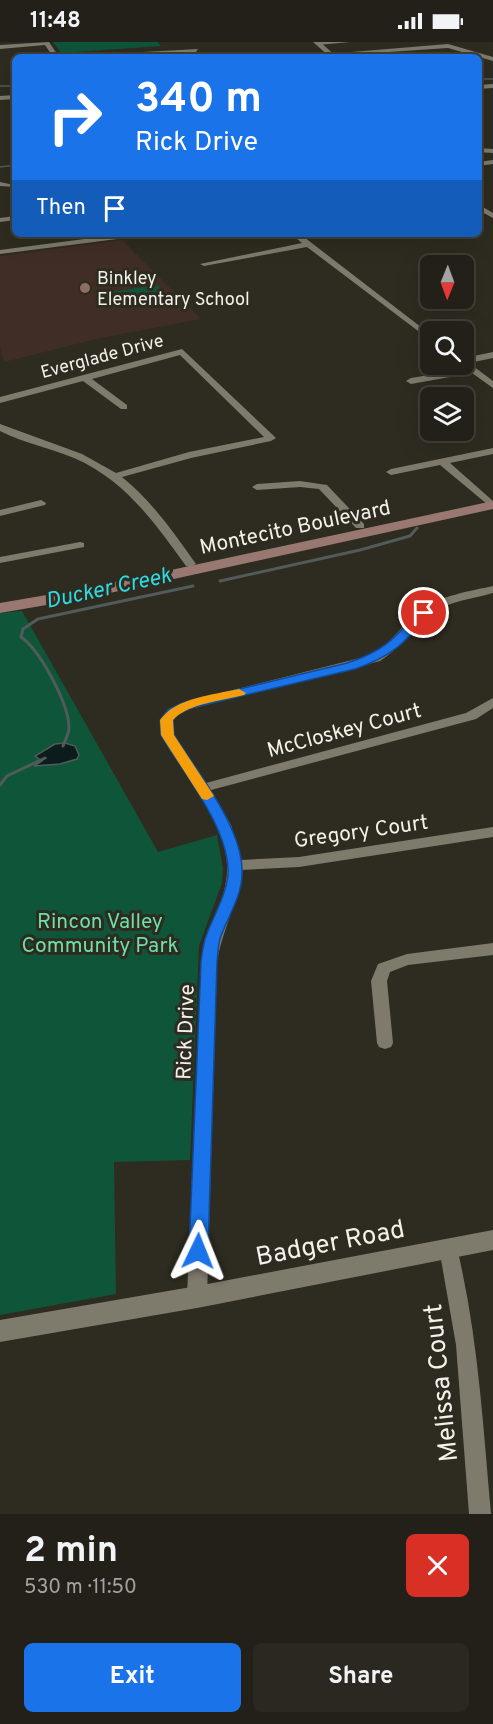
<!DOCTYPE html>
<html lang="en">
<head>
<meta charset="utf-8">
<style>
  :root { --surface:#222018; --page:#2a2821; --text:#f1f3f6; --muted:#a2a3a2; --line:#3f3e37; --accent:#1a73e8 }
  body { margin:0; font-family:Overpass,sans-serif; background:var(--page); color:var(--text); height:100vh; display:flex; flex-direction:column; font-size:22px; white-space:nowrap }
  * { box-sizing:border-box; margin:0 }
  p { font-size:20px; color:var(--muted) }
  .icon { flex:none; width:33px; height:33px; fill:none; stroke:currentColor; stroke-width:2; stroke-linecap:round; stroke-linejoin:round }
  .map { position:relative; height:1472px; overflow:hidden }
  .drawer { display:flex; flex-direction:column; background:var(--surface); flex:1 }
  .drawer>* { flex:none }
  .banner { position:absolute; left:12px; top:12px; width:470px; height:183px; border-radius:9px; box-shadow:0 6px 24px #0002,0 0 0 2px var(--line); background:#1a73e8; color:#fff; overflow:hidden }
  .needle { width:39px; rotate:181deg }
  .buttons { position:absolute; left:420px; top:213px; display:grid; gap:12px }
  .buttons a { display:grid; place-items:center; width:54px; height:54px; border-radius:9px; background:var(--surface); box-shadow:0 6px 24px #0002,0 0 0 2px var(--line); font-size:30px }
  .pin { position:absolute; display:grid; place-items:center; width:51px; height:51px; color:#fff; margin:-26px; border:3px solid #fff; border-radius:50%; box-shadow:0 2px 6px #0007 }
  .me { position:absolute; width:66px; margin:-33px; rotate:2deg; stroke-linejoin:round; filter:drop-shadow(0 0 4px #0008) }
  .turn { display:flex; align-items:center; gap:21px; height:126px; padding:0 24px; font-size:27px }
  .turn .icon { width:78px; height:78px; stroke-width:2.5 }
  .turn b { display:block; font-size:42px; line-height:51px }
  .then { display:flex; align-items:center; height:57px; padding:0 24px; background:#0003; gap:12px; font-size:22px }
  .round { display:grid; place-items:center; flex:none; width:63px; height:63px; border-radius:9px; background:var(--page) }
  .overview { display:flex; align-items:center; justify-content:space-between; height:102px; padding:0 24px }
  h1 { font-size:36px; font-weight:700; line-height:45px }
  .button { display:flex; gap:12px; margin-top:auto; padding:12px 24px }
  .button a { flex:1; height:69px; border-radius:9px; background:var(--accent); color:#fff; font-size:24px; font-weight:700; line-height:69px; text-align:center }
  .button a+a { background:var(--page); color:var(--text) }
  .status { display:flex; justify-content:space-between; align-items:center; height:42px; padding:0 30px; background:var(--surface); direction:ltr }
  .status svg { height:16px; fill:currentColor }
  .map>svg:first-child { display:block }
</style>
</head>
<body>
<div class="status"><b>11:48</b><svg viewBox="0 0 49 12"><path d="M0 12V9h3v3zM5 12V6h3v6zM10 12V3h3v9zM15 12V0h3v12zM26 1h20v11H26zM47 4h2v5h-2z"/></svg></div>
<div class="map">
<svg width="493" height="1472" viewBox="0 0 493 1472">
  <rect width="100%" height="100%" fill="#2e2b20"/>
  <polygon fill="#402e26" points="122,198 201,277 96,297 4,320 0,304 0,214"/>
  <g fill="#0f5539">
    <polygon points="53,0 157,0 161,4 61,11"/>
    <polygon points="157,243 164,249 110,257 105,251"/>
    <polygon points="22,569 158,810 217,793 223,826 222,841 199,904 190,1118 114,1120 116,1252 0,1273 0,571"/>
  </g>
  <polygon fill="#0c1b1c" stroke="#515b5a" stroke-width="1.5" points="65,701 75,704 79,713 77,717 60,722 34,724 42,719 35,714 55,702"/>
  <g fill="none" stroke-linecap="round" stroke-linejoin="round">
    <g stroke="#515b5a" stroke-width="1.5">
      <polyline points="478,37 493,37"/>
      <polyline points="0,44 15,44"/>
      <polyline points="0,125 15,123"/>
    </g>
    <g stroke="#515b5a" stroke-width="3">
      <polyline points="220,539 360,508 410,494 417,486"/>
      <path d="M 63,704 C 65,699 69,691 69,686 C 69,662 40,608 21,595 L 23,587 L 38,577 L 193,544"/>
      <polyline points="0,743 7,734 45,716"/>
    </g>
    <g fill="#7e7b6d" fill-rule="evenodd">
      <polygon points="49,0 59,15 53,15 45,3 0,7 0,3"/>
      <polygon points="316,0 350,0 318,3"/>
      <polygon points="448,2 493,15 493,19 448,6 330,14 327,12"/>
      <polygon points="198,7 196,10 85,15 88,13"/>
      <polygon points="493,42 493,46 478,47 478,43"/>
      <polygon points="15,53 15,57 0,58 0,54"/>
      <polygon points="493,118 493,122 478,124 478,120"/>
      <polygon points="0,140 14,143 15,145 0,144"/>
      <polygon points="478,162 493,171 493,176 478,168"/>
      <polygon points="15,174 15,178 0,180 0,176"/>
      <polygon points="123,192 145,192 141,194 0,212 0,208"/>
      <polygon points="291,192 300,192 430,292 430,298 307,205 204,224 200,222 302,201"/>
      <path d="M 182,307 L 276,396 L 271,399 L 191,416 L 122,435 C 152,459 174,491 196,522 L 190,525 L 186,524 C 155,481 125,438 74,416 C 50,406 24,401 0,389 L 0,382 L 82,412 L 116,431 L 189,410 L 264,395 L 180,313 L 92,337 L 127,363 L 127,367 L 121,367 L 83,339 L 0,361 L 0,355 Z"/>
      <polygon points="493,310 493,316 469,321 493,339 493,346 472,331 411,342 406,339 411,336 466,327 463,323 464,316"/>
      <polygon points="493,406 493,412 450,421 493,459 493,467 440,423 391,433 386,430 391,427"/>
      <polygon points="300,439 327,443 364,482 364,486 356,486 319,447 300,445 257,448 252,445 257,442"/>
      <polygon points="41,458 46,461 45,463 0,474 0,468"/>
      <polygon points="80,500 84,501 84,505 0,521 0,515"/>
      <path d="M 493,544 L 493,551 C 472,557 444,560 428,574 C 411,588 399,607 380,619 L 190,667 L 178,673 L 172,679 L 174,694 L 206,741 L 466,671 L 493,656 L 493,666 L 476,677 L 211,748 L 231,783 L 241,818 L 299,815 L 493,785 L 493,795 L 299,825 L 241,828 C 239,860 222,888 217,920 L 207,1255 L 204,1261 L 197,1264 L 190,1261 L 187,1255 L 201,920 C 207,887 229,855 227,822 C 225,788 204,756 186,730 C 173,712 161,701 160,678 L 168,667 L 182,661 L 372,613 C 391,601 403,582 421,568 C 439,554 470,549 493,544 Z"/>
      <polygon points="493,901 493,913 408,923 390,930 387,939 393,1001 391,1005 385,1007 379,1005 377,1001 371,939 378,922 407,912"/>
      <path d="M 448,1198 L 455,1200 L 457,1206 C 478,1293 483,1383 491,1472 L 469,1472 L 456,1303 L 439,1206 L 441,1200 Z"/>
    </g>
    <g fill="#7e7b6d" fill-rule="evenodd">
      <polygon points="313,0 320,0 337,15 330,15"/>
      <polygon points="478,106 493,107 493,111 478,110"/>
      <polygon points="493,1188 493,1208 197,1266 0,1300 0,1278 197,1244"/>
    </g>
    <polygon fill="#987870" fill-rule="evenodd" points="493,459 493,467 87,556 0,571 0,561 87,546"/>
  </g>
  <path fill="#1a73e8" stroke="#114b97" stroke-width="1.5" d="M 424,567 L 430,571 L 429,573 C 403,602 393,614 355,627 L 191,666 L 178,672 L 173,678 L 174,693 C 198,731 244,787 242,832 C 242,854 227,876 220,897 C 218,904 218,912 217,920 L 208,1209 L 205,1215 L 198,1218 L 192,1215 L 189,1209 L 201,920 C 202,912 203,904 205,897 C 212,876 226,855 228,832 C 230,788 184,731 161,693 L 160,678 L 169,667 L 182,661 L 347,621 C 384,609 394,597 420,568 Z"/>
  <path fill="#f59e0b" d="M 239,647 L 246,651 L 244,653 C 222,659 188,661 173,678 L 174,693 L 214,754 L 207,758 L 202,757 L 161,693 L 160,678 C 177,655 213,653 239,647 Z"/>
  <circle fill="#8d6e63" stroke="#2e2b20" stroke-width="2" cx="85" cy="246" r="6"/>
  <g text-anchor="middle" stroke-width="6" stroke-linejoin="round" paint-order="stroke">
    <g font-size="18" fill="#f3f1e9" stroke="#2e2b20" text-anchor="start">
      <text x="97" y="242">Binkley<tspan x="97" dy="21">Elementary School</tspan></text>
    </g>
    <g font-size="18" fill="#f3f1e9" stroke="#2e2b20">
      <text transform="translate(102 314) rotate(-15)" y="6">Everglade Drive</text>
    </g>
    <g font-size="21" fill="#f3f1e9" stroke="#2e2b20">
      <text transform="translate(295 485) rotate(-12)" y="7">Montecito Boulevard</text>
      <text transform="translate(344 688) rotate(-15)" y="7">McCloskey Court</text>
      <text transform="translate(361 789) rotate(-8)" y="7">Gregory Court</text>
      <text transform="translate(185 990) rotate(-88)" y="7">Rick Drive</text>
    </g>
    <g font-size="21" fill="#6ddfa9" stroke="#2e2b20">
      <text x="100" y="886">Rincon Valley<tspan x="100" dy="24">Community Park</tspan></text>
    </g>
    <g font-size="22" font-style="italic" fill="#2edbe3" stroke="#2e2b20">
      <text transform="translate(108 545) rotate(-12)" y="8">Ducker Creek</text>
    </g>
    <g font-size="26" fill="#f3f1e9" stroke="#2e2b20">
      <text transform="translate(330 1200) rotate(-11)" y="9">Badger Road</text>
      <text transform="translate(440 1341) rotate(-96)" y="9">Melissa Court</text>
    </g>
  </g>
</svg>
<div class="buttons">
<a><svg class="needle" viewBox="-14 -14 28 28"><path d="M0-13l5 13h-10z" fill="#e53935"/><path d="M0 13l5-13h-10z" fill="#a2a3a2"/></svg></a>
<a><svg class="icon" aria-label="search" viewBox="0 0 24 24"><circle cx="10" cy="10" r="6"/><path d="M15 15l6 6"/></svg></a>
<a><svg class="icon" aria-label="layers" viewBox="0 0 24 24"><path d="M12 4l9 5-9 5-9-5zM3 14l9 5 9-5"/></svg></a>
</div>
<div class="pin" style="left:424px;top:571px;background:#d93025"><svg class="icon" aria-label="arrive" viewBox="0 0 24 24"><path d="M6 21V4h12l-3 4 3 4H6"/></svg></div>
<svg class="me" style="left:198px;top:1209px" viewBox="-20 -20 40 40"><path d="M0-17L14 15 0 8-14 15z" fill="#1a73e8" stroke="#fff" stroke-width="4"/></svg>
<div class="banner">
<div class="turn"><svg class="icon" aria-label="right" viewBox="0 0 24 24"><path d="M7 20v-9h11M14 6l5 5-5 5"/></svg><div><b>340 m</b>Rick Drive</div></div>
<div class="then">Then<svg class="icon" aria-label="arrive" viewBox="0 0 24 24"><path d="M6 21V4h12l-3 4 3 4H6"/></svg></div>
</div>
</div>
<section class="drawer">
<div class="overview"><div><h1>2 min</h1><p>530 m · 11:50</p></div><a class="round" style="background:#d93025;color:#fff"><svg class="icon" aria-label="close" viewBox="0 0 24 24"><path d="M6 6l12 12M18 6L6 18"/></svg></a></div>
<div class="button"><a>Exit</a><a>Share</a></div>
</section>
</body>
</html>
